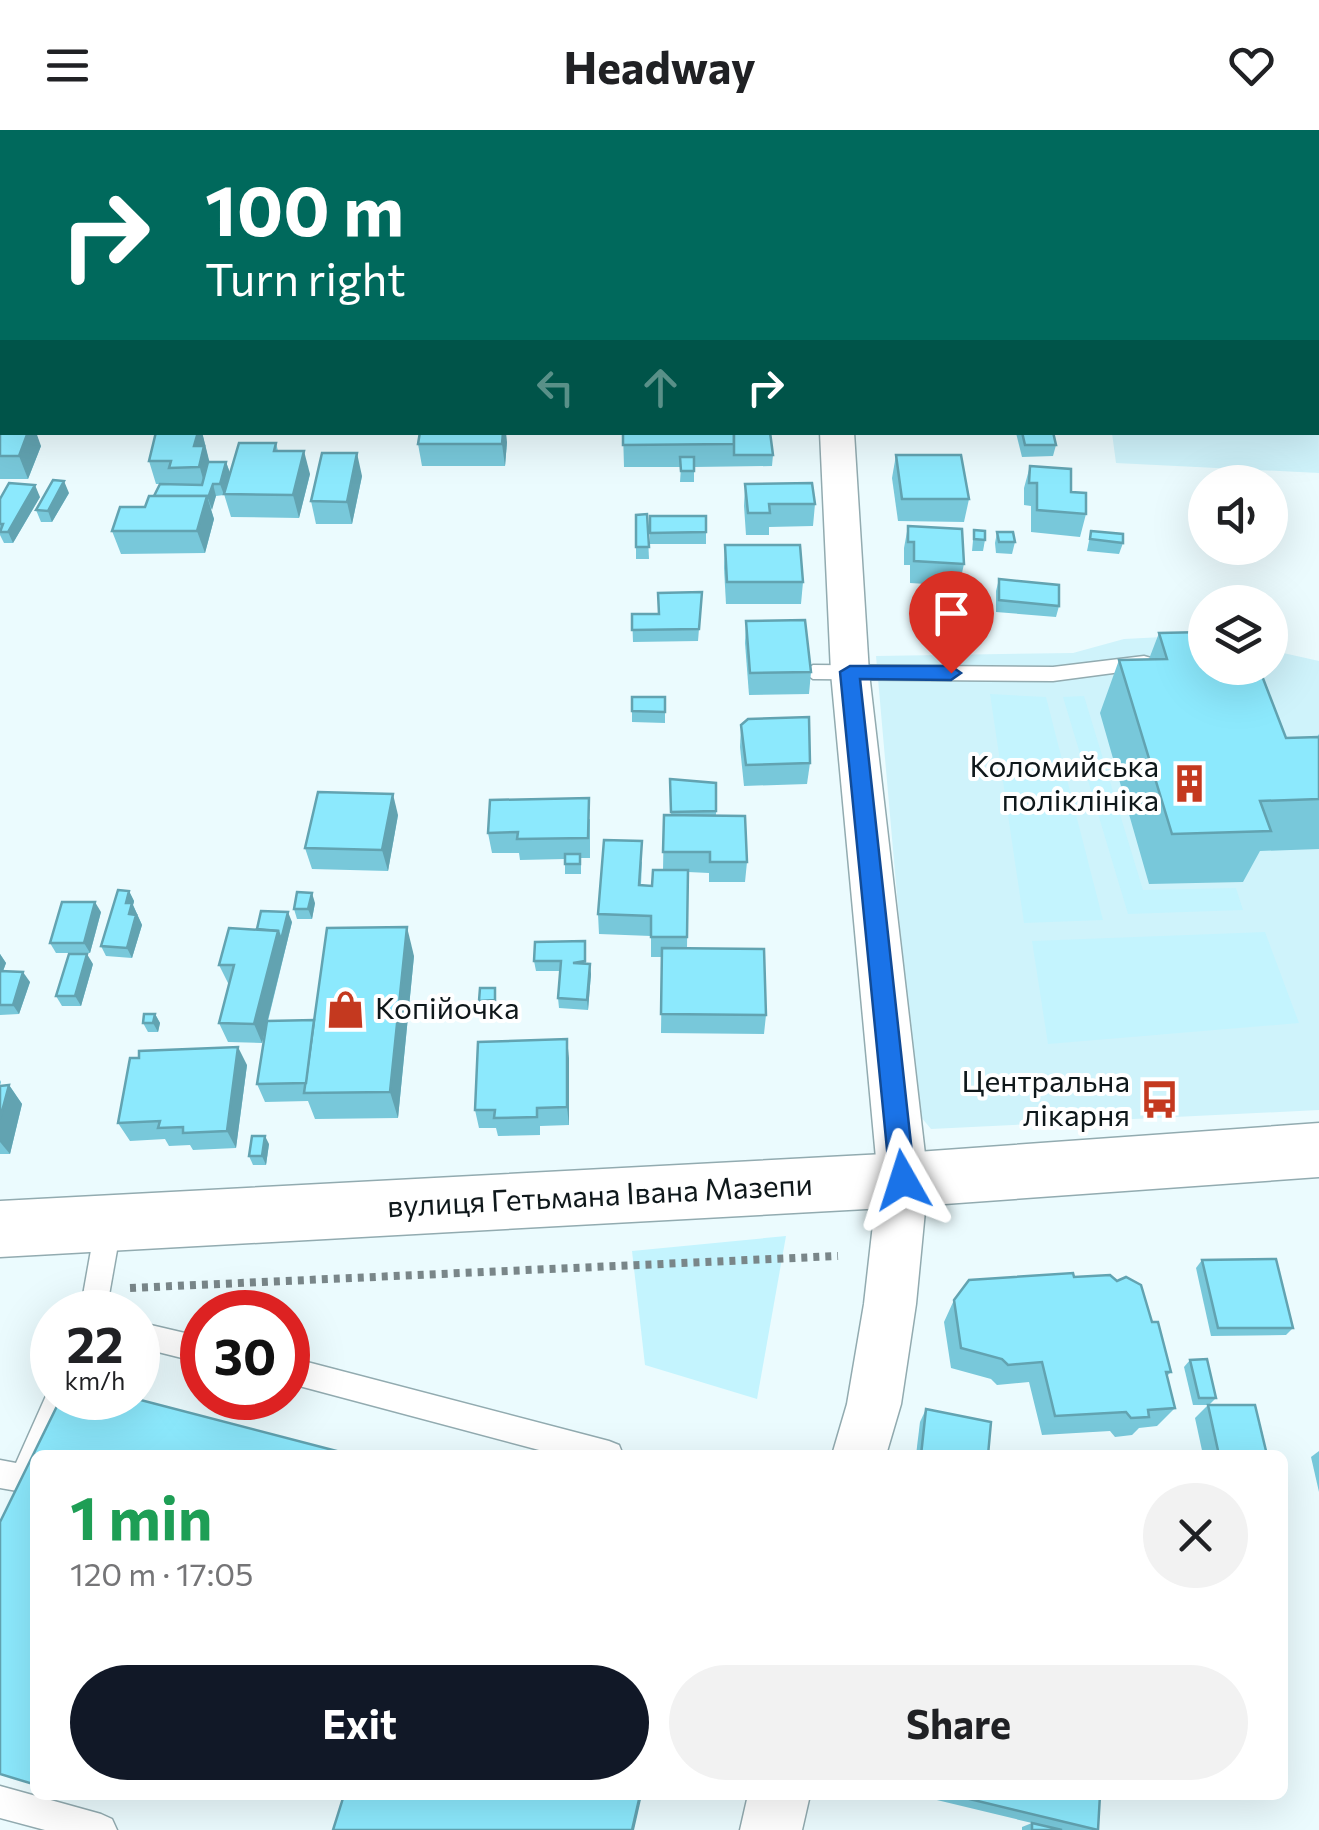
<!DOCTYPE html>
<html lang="en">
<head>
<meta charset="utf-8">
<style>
  :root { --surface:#fff; --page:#f2f2f2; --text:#202124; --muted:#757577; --accent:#111827 }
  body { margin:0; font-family:Commissioner,sans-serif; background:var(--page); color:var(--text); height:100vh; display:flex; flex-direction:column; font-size:38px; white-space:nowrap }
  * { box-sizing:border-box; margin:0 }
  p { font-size:32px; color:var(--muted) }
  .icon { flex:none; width:55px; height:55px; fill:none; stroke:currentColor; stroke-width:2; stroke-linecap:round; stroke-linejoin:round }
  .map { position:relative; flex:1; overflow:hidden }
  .side { position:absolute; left:30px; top:1320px; width:1258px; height:350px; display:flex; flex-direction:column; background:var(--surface); border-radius:15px; box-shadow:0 10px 40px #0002 }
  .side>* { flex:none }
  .guide { position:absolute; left:0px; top:0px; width:1320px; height:305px; box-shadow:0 10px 40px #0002; background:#00695c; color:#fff; overflow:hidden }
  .tools { position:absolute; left:1188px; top:335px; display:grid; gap:20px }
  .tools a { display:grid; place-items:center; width:100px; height:100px; border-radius:50%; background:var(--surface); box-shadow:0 10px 40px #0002; font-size:50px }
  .speed { position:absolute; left:30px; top:1160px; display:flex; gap:20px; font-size:50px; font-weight:700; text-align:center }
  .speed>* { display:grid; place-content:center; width:130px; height:130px; border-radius:50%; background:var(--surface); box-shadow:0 10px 40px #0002; line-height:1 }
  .speed small { font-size:25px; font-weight:400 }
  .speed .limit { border:15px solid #d22; background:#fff; color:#111 }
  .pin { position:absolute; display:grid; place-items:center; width:85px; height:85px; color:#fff; margin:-102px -42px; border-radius:50% 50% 50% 0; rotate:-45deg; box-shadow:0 0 10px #0007 }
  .pin .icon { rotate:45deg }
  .me { position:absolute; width:110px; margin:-55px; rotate:354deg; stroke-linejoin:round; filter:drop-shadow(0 0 8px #0008) }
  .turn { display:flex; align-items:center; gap:35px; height:210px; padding:0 40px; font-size:45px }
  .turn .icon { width:130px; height:130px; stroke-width:2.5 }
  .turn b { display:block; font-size:70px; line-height:85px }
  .lanes { display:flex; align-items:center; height:95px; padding:0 40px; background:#0003; justify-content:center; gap:50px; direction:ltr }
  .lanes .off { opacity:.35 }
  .round { display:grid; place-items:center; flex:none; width:105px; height:105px; border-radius:52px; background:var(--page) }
  .summary { display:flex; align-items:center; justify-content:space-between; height:170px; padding:0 40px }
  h1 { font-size:60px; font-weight:700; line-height:75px; color:#1e9e55 }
  .action { display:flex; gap:20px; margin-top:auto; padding:20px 40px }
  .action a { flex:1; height:115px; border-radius:60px; background:var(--accent); color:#fff; font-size:40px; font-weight:700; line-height:115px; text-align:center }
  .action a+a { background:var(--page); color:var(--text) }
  header { display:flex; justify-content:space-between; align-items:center; height:130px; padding:0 40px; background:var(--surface); font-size:45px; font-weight:700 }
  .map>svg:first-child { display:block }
</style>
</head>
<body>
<header><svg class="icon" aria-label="menu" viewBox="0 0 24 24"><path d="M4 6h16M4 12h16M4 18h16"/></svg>Headway<svg class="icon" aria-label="heart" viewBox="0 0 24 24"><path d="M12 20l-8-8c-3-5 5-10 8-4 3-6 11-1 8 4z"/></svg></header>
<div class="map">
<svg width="1319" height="1700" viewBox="0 0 1319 1700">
  <rect width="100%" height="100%" fill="#ebfbfe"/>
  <g fill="#cff3fb">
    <polygon points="1318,145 1319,343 1116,333 1112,303 1318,302"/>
    <polygon points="1202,505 1205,538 1270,538 1270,520 1319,531 1319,980 931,999 916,981 876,526 1073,523 1124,509"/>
  </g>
  <g fill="#c4f4fe">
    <polygon points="990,564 1046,567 1103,790 1024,793"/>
    <polygon points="1084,566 1143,760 1236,758 1243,780 1128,784 1063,567"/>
    <polygon points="1265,802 1299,893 1048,914 1032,811"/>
    <polygon points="786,1106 757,1269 645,1235 632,1121"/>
  </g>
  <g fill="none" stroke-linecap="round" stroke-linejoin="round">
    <defs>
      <g id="service">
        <rect x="0" y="7" width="2" height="8"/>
        <polygon points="1144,526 1151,528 1151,538 1053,551 813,549 803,542 813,535 1053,537"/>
        <polygon points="109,1080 118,1084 122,1092 106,1182 80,1182 96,1092 100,1084"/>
        <polygon points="138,1192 202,1207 202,1233 138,1217"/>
        <polygon points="288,1227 609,1311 619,1315 623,1325 558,1325 288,1253"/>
        <polygon points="52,1257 52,1268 71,1268 47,1325 35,1325 33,1358 23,1362 0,1358 0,1330 16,1333 49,1259"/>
        <polygon points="0,1656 101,1684 112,1689 117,1700 45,1700 0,1688"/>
      </g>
      <g id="minor">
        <polygon points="808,0 836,0 836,2 809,2"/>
        <rect x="0" y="272" width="2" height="20"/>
        <polygon points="820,302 854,302 869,543 928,1050 916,1174 901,1274 886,1325 832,1325 847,1274 864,1174 878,1050 831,543"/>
        <polygon points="748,1665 810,1665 802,1700 740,1700"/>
      </g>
      <polygon id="secondary" points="1319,993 1319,1047 903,1077 0,1127 0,1071 903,1023"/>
    </defs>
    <use href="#service" stroke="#92abb0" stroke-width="3"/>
    <use href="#minor" stroke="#92abb0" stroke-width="3"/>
    <use href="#secondary" stroke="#92abb0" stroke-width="3"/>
    <polyline stroke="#798689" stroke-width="8" stroke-dasharray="6 6" stroke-linecap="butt" points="130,1158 838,1126"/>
    <use href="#service" fill="#fff" fill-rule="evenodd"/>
    <use href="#minor" fill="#fff" fill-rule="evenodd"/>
    <use href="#secondary" fill="#fff" fill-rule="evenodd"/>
  </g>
  <g fill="#78c8da">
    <polygon points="15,0 66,0 65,2 15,2"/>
    <rect x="724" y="0" width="70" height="2"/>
    <polygon points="1098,0 1186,0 1186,2 1099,2"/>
    <polygon points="1206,0 1278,0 1277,2 1207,2"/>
    <polygon points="1318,2 1319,2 1319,37 1318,36"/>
    <polygon points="1318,144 1319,144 1319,234 1318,233"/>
    <rect x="0" y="175" width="2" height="89"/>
    <polygon points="0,293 41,316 28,349 0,349"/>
    <polygon points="156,302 202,302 209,332 226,332 230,343 224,365 216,366 211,380 214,389 205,423 121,424 112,401 145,377 154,366 160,354 156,354 149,331"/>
    <polygon points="623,302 770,302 773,325 772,336 694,337 694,352 680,352 681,337 624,337"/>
    <polygon points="1053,302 1056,315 1053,326 1022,327 1016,303"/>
    <polygon points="507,312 505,336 422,336 418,314"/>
    <polygon points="276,313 278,321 310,344 299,388 231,387 224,364"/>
    <polygon points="896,325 969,369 964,392 898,391 892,348"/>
    <polygon points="1030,336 1086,384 1080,407 1031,402 1031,376 1024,375 1024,358"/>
    <polygon points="362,346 352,394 316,394 311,371"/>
    <polygon points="745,354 815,374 813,396 769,397 769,405 746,405 744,376"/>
    <polygon points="69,363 52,392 41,392 36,380"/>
    <polygon points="40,367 13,413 4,413 0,405 0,369"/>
    <polygon points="647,384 649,429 636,429 636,385"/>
    <rect x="650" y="386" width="56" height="28"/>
    <polygon points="908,396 964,434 959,456 910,453 910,435 904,435 904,418"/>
    <polygon points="974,400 985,410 983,421 972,421"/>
    <polygon points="1091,401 1123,413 1119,424 1087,421"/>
    <polygon points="997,402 1015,412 1012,424 996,423 995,413"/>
    <polygon points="725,415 803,452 801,474 726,474 724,438"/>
    <polygon points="1227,418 1269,418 1265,426 1230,425"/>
    <polygon points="999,449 1059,476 1056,487 996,482 996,461"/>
    <polygon points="702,462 698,511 633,512 632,484 658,484"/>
    <polygon points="746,491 811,542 809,564 749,565 745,513"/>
    <polygon points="1159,503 1286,608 1317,607 1319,604 1319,719 1260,721 1243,752 1149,754 1100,583 1119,530 1149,529"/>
    <polygon points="665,567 665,593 632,592 632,581"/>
    <polygon points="741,595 810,633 807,654 744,656 740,617"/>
    <polygon points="670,649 716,653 716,686 747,732 745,752 709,752 709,743 688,742 687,818 766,885 764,904 661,903 662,827 651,827 651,806 599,804 598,784 642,731 641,755 652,756 663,740 664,685 671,686"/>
    <polygon points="398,685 388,741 312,739 305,718"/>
    <polygon points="590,689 590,728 581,728 581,744 565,744 565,729 520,730 519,723 492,723 488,703"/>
    <polygon points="129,761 134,771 133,775 142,795 132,828 106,826 101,816"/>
    <polygon points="315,773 312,789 297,789 294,779"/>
    <polygon points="101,782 90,823 56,823 50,813"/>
    <polygon points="292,792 268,891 314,890 414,826 398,988 315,989 308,971 265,972 257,954 265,901 262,913 228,912 219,893 229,855 219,835 257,799"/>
    <polygon points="586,821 586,834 591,844 588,880 559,878 558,868 560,841 536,841 534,831"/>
    <polygon points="0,824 6,833 3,841 30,852 19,884 0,885"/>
    <polygon points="93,834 81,876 62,876 56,866"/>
    <polygon points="495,858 496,880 481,881 479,871"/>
    <polygon points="155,884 160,893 158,902 148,902 143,893"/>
    <polygon points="569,928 569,995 540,996 540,1005 498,1006 496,998 479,998 475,980"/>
    <polygon points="247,935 236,1018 193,1020 190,1015 169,1016 165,1009 130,1011 118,993"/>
    <polygon points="0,950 1,952 0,956 9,955 22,974 10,1024 0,1024"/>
    <polygon points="269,1014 266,1035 253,1035 249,1026"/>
    <polygon points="1202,1130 1293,1198 1286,1205 1211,1206 1196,1138"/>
    <polygon points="1074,1147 1171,1242 1167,1246 1175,1278 1157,1296 1139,1298 1132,1305 1115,1307 1110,1301 1042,1305 1029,1252 997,1255 991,1249 951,1238 944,1192 954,1170"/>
    <polygon points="1190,1230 1216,1268 1209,1275 1193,1275 1184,1237"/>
    <polygon points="1208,1275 1267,1325 1203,1325 1195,1288"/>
    <polygon points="926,1279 988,1325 916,1325 920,1292"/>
    <polygon points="1319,1321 1319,1362 1311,1327"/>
    <polygon points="916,1665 1100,1665 1098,1700 1022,1700 1022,1697 1032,1693"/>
  </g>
  <g fill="#62a3b1">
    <polygon points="2,36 2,68 0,61 0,39"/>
    <polygon points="2,136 2,164 0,158 0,140"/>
    <polygon points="28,302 36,302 41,316 28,349 19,326"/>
    <polygon points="198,302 202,302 211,338 206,360 194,316"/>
    <polygon points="503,302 506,302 507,312 505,336 502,314"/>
    <polygon points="304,321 310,344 299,388 293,365"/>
    <polygon points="357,323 362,346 352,394 347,372"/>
    <polygon points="226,332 230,343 224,365 220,354"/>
    <polygon points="64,351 69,363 52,392 48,381"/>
    <polygon points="213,354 216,366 212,380 208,368"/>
    <polygon points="35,355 40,367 13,413 8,402"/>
    <polygon points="207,366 214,389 205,423 197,401"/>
    <polygon points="393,664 398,685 388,741 382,720"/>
    <polygon points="129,761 134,771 133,775 142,795 132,828 127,818 126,773"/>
    <polygon points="312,763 315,773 312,789 308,779"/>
    <polygon points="95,772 101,782 90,823 84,813"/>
    <polygon points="288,782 292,792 262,913 254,894 278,801"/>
    <polygon points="407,797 414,826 398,988 390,962"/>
    <polygon points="0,824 6,833 0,849"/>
    <polygon points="87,824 93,834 81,876 75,866"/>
    <polygon points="590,834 591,844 588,880 587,870"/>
    <polygon points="23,842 30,852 19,884 13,875"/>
    <polygon points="155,884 160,893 158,902 153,893"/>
    <polygon points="567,909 569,928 569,995 567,977"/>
    <polygon points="238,917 247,935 236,1018 227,1001"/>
    <polygon points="9,955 22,974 10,1024 0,1012 0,989"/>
    <polygon points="265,1006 269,1014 266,1035 262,1026"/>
    <polygon points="640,1665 642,1665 634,1700 632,1700"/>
  </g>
  <g fill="#8ce9fd" stroke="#62a3b1" stroke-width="2.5">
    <polygon points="239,0 297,0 296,2 238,2"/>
    <polygon points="340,0 397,0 396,2 340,2"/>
    <rect x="737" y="0" width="25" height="2"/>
    <polygon points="1115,0 1139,0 1140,2 1116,2"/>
    <polygon points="1139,0 1162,0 1162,2 1140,2"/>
    <polygon points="0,25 2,25 2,36 0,39"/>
    <polygon points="0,118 2,118 2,136 0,140"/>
    <rect x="1318" y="144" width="1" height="33"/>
    <rect x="0" y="175" width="2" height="27"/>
    <rect x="0" y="203" width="2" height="38"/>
    <polygon points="0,293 2,293 2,302 28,302 19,326 0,326"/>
    <polygon points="156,302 198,302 194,316 204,316 199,337 169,338 171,331 149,331"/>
    <polygon points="420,302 503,302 502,314 418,314"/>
    <polygon points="623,302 734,302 734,314 623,315"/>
    <polygon points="734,302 770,302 773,325 734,325"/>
    <polygon points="1022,302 1053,302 1056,315 1025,315"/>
    <polygon points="239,313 276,313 274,321 304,321 293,365 224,364"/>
    <polygon points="322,323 357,323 347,372 311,371"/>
    <polygon points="896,325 961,325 969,369 902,369"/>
    <polygon points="680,327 694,327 694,341 681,341"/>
    <polygon points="208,332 226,332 220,354 213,354 208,368 206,368 207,366 154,366 160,354 202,355"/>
    <polygon points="1030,336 1071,339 1071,362 1086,363 1086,384 1037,380 1037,353 1029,353"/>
    <polygon points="53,350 64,351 48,381 36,380"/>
    <polygon points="9,353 35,355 8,402 0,402 3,394 0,394 0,369"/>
    <polygon points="812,353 815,374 769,374 770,383 748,383 745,354"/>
    <polygon points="149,366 207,366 197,401 112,401 120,377 145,377"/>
    <polygon points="647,384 649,417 636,417 636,385"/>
    <polygon points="650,386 706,386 706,402 650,403"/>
    <polygon points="908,396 962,399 964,434 914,431 914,412 908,412"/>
    <polygon points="974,400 985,401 985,410 974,409"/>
    <polygon points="1091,401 1123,404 1123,413 1090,409"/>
    <polygon points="997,402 1013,402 1015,412 999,412"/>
    <polygon points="725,415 800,415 803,452 727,452"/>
    <polygon points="999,449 1059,455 1059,476 999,470"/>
    <polygon points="702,462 699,499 632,500 632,484 659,484 658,463"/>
    <polygon points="805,490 811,542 750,543 746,491"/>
    <polygon points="1205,502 1205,538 1259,538 1286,608 1319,607 1319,669 1260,671 1271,701 1172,704 1119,530 1167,529 1159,503"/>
    <polygon points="632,567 665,567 665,582 632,581"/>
    <polygon points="809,587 810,633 746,635 741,595 748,589"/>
    <polygon points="670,649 716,653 716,681 671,682"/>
    <polygon points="318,662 393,664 382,720 305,718"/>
    <polygon points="589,668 588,708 517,709 518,702 488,703 490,670"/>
    <polygon points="664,685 745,686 747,732 710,732 710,722 663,722"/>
    <polygon points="604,710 642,711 639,755 652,756 653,740 688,740 687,807 651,807 651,786 598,784"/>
    <rect x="565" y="724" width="15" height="10"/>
    <polygon points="118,760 129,761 126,773 132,773 129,784 136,785 127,818 101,816"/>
    <polygon points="297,762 312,763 308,779 294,779"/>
    <polygon points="62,772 95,772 84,813 50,813"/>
    <polygon points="261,781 288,782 281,810 278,801 257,799"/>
    <polygon points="407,797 390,962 304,963 327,798"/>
    <polygon points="229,798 278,801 254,894 219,893 234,835 219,835"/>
    <polygon points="585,811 585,831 573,833 590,834 587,870 558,868 561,831 534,831 535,812"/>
    <polygon points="662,818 764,819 766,885 661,884"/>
    <polygon points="69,824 87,824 75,866 56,866"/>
    <polygon points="0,841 23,842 13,875 0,875"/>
    <polygon points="480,858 495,858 495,870 479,871"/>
    <polygon points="144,884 155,884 153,893 143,893"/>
    <polygon points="314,890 306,953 257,954 267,891"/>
    <polygon points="567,909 567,977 537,978 537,987 494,988 495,980 475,980 478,912"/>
    <polygon points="238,917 227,1001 183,1003 183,997 158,998 160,991 118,993 130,928 139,928 139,921"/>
    <polygon points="9,955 0,989 0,956"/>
    <polygon points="252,1006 265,1006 262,1026 249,1026"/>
    <polygon points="1276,1129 1293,1198 1218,1198 1202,1130"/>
    <polygon points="1073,1143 1074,1147 1110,1145 1117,1151 1126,1147 1141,1155 1152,1192 1158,1192 1171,1242 1166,1242 1175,1278 1148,1280 1149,1287 1131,1288 1126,1282 1055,1286 1042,1232 1008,1235 1002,1229 961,1218 954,1170 969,1150"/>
    <polygon points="1207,1229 1216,1268 1199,1268 1190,1230"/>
    <polygon points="61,1268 133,1268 352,1325 35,1325 35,1649 33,1654 0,1644 0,1392"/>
    <polygon points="1208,1275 1255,1275 1267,1325 1219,1325"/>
    <polygon points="926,1279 991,1292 988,1325 921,1325"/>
    <polygon points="344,1665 640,1665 632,1700 333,1700"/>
    <polygon points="953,1665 1100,1665 1098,1700"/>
    <polygon points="1032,1693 1062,1700 1032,1700"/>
  </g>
  <polygon fill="#1a73e8" stroke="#114b97" stroke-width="2.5" points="850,536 951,536 961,543 951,550 860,549 915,1050 912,1058 903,1061 894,1058 890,1050 840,542"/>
  <defs>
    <symbol id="building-bare" viewBox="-9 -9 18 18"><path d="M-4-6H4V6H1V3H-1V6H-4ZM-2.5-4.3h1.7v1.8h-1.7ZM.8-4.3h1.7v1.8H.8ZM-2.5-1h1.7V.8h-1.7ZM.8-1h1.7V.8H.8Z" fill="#c4391f" stroke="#fff" stroke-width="2.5" paint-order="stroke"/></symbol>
    <symbol id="shop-bare" viewBox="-9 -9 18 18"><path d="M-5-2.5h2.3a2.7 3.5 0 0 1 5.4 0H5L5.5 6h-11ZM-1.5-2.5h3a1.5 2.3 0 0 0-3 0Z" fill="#c4391f" stroke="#fff" stroke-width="2.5" paint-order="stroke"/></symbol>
    <symbol id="bus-bare" viewBox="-9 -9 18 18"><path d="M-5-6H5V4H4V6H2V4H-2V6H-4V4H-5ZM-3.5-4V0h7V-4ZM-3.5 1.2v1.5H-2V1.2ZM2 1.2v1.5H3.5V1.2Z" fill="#c4391f" stroke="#fff" stroke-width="2.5" paint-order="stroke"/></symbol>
  </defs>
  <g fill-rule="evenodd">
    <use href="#building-bare" x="1162" y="626" width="55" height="55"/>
    <use href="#shop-bare" x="318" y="852" width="55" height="55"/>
    <use href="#bus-bare" x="1132" y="942" width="55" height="55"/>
  </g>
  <g text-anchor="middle" stroke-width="8" stroke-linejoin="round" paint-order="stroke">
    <g font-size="30" fill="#0f181b" stroke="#fff" text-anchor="end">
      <text x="1159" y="647">Коломийська<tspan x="1159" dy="34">поліклініка</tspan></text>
      <text x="375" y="889" text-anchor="start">Копійочка</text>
      <text x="1130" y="962">Центральна<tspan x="1130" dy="34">лікарня</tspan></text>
    </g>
    <g font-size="30" fill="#0f181b" stroke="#fff">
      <text transform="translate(600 1066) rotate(-3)" y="10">вулиця Гетьмана Івана Мазепи</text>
    </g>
  </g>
</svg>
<div class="tools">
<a><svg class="icon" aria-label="sound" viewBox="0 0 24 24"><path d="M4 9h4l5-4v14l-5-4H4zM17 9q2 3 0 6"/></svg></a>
<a><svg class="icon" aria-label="layers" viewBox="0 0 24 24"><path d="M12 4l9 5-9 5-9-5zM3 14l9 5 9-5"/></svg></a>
</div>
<div class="speed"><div>22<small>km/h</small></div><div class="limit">30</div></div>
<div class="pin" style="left:951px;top:543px;background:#d93025"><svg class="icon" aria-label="arrive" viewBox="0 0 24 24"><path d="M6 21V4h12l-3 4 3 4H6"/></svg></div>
<svg class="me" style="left:903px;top:1050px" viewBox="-20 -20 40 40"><path d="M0-17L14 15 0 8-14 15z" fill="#1a73e8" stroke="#fff" stroke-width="4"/></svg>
<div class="guide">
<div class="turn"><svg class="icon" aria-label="right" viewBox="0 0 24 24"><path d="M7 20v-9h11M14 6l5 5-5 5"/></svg><div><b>100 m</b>Turn right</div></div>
<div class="lanes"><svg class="icon off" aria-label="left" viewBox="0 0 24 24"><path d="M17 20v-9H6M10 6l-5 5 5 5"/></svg><svg class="icon off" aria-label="ahead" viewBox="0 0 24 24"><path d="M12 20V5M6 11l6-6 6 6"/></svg><svg class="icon" aria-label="right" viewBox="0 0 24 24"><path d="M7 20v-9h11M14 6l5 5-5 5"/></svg></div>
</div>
<section class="side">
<div class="summary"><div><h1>1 min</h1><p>120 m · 17:05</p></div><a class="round"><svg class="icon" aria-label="close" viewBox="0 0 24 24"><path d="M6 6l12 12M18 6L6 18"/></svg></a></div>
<div class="action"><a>Exit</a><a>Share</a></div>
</section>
</div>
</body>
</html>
